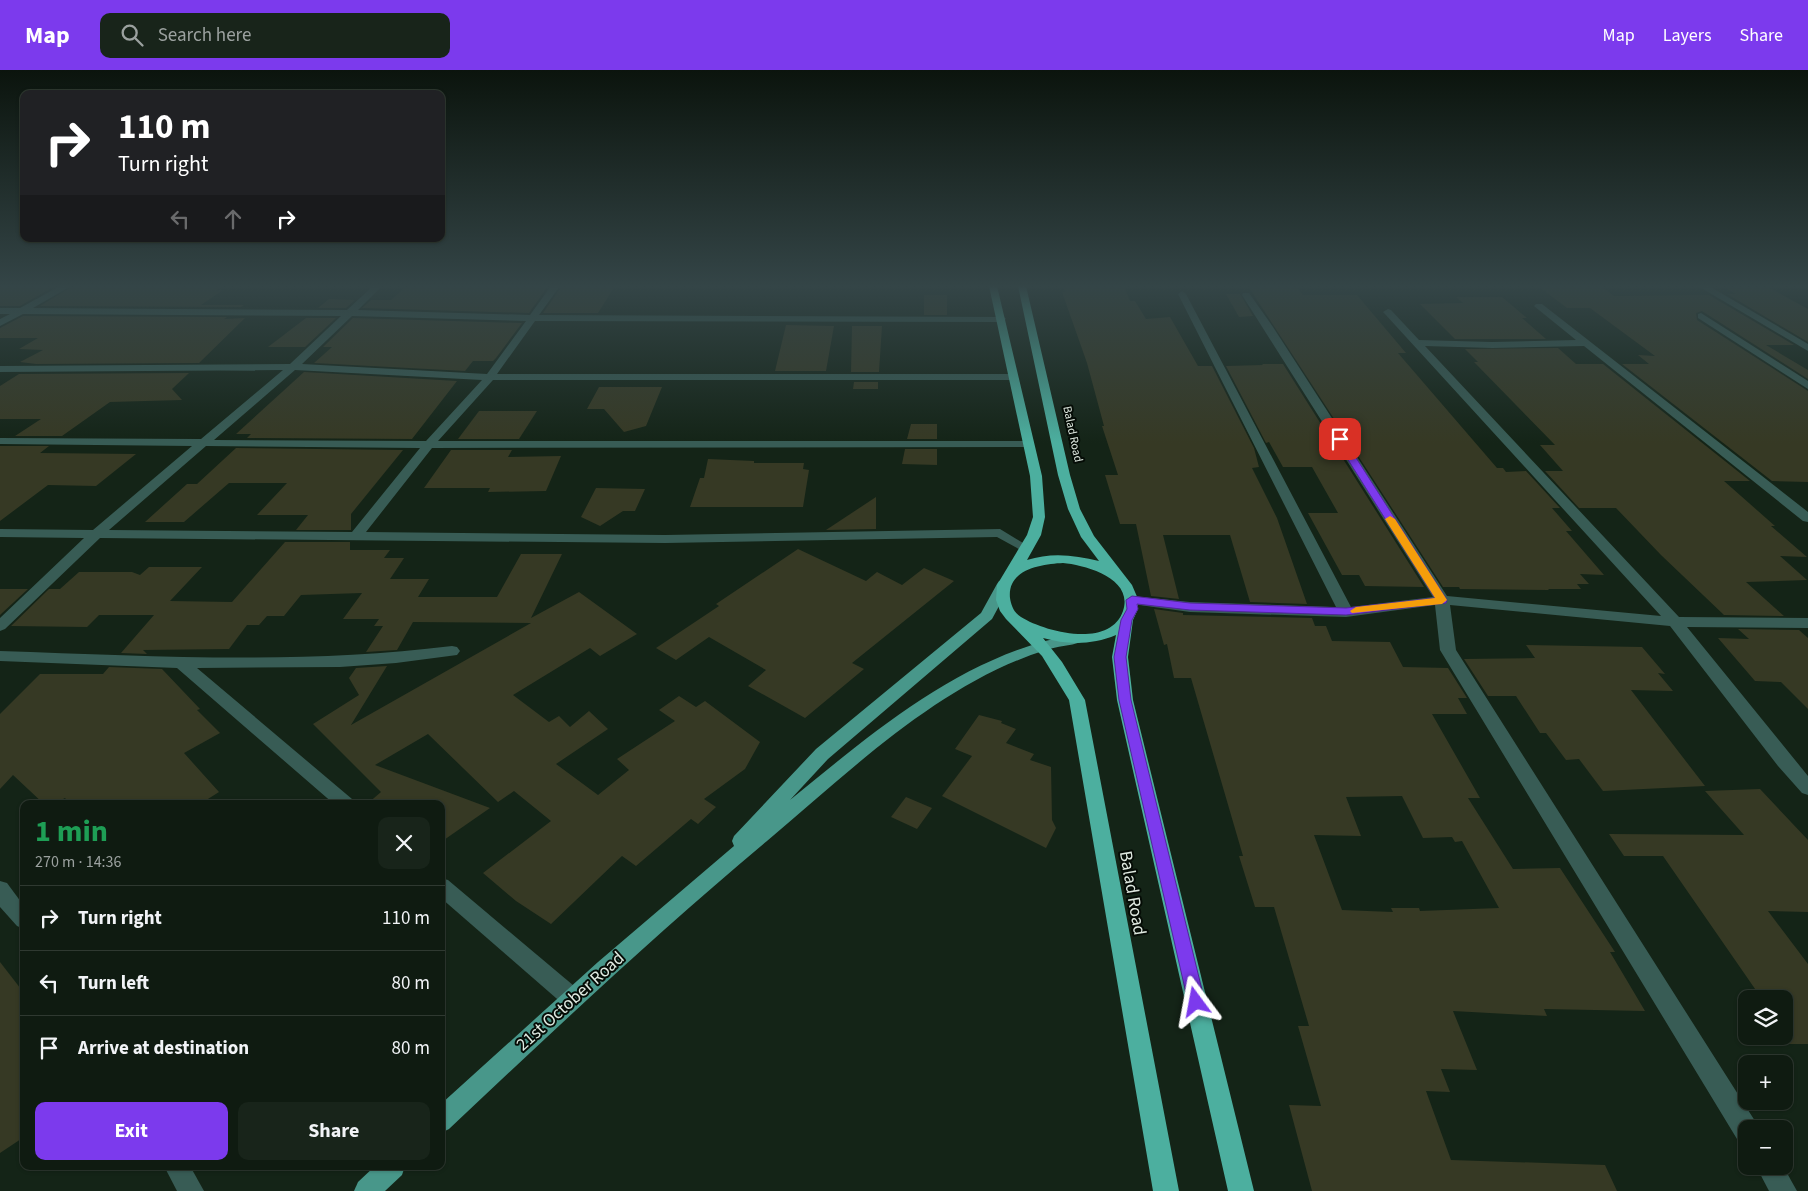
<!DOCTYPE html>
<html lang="en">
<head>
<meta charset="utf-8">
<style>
  :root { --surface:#0f1b11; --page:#18241a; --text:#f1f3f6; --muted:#9ba19f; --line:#2f3931; --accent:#7c3aed }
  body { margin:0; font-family:"Source Sans 3",sans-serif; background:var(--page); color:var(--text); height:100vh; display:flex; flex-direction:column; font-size:19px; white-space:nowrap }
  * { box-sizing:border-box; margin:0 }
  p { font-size:16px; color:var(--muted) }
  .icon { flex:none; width:28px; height:28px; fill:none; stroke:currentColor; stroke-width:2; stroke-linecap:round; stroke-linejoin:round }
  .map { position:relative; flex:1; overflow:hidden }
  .sheet { position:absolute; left:20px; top:730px; width:425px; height:370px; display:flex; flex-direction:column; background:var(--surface); border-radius:10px; box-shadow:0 1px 4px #0004,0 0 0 1px var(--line) }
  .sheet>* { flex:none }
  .guide { position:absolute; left:20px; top:20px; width:425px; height:152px; border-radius:10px; box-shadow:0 1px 4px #0004,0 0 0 1px var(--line); background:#202124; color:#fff; overflow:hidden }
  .tools { position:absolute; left:1738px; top:920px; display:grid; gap:10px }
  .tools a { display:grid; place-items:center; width:55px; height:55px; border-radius:10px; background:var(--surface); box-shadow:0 1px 4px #0004,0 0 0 1px var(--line); font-size:25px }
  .pin { position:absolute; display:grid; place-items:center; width:42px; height:42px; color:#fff; margin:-21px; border-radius:10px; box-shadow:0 2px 8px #0006 }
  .me { position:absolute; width:55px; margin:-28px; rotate:347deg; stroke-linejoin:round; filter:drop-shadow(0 0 4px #0008) }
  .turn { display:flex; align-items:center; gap:18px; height:105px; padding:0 15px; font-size:22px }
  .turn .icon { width:65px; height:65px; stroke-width:2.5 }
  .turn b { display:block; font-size:35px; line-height:42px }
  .lanes { display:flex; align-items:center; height:48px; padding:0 15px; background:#0003; justify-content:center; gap:25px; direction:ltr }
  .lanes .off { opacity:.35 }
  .round { display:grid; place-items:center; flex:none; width:52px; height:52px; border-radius:10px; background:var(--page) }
  .overview { display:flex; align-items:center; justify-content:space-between; height:85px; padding:0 15px }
  h1 { font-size:30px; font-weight:700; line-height:38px; color:#1e9e55 }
  .button { display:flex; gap:10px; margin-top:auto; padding:10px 15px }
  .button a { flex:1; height:58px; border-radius:10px; background:var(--accent); color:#fff; font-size:20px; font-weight:700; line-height:58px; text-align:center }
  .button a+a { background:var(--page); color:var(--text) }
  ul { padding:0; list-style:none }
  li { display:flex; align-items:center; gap:15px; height:65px; padding:0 15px; border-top:1px solid var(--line) }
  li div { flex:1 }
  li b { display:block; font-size:19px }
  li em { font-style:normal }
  header { display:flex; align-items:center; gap:30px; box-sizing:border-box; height:70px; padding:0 25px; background:var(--accent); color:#fff }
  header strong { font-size:24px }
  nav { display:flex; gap:28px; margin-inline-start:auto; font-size:18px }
  .search { width:350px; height:45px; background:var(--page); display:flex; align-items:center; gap:12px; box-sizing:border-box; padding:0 18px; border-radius:10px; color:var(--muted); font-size:19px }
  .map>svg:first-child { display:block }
</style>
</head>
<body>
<header>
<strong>Map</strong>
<div class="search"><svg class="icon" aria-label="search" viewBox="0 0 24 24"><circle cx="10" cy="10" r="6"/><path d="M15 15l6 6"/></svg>Search here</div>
<nav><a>Map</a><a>Layers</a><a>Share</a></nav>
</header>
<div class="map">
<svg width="1808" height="1121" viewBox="0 0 1808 1121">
  <rect width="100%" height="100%" fill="#142417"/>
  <g fill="#363924" fill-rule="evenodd">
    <polygon points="0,216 55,216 20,236 0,236"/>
    <polygon points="73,216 223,216 217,220 223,220 201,235 244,235 241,237 40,236"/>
    <polygon points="407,216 548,216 529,243 362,238 371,230 391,230"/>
    <polygon points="562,216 615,216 598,243 543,243"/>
    <polygon points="1062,216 1124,216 1130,231 1135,231 1146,249 1170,247 1198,296 1212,296 1254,378 1259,397 1252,398 1277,448 1307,534 1250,532 1230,465 1163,465 1179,529 1151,526 1136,454 1120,454 1105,405 1118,405 1102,356 1104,356 1087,293 1062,222 1065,222"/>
    <polygon points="1248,216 1296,216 1303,225 1357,225 1406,283 1398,283 1497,398 1503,398 1506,402 1526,401 1560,438 1552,438 1572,461 1566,461 1604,505 1580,504 1589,514 1577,514 1581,519 1548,519 1549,520 1460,519 1459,517 1443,517"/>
    <polygon points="1538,216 1601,216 1614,226 1709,225 1794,275 1766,275 1808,300 1808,309 1702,241 1696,243 1697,250 1808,321 1808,412 1772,411 1622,294 1649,294 1638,285 1655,286 1590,238 1567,238"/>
    <polygon points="1724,217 1768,217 1808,239 1808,272 1727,224 1736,224"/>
    <polygon points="1226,224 1240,224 1253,246 1239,247"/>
    <rect x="924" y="225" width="23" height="20"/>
    <polygon points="1456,227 1502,227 1527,248 1522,248 1546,269 1455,269 1420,234 1463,233"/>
    <polygon points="329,229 355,230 346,238 318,238"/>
    <polygon points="23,246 227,247 224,249 245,248 199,293 36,294 20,292 43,280 19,279 38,268 0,268 0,258"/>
    <polygon points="306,248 336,248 305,277 268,277"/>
    <polygon points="353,248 522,253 496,288 493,291 473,291 465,301 314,293 332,277 323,277"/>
    <polygon points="786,255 834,256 826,301 775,301"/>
    <polygon points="852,256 882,256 879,302 851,302"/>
    <polygon points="1558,278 1576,294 1603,294 1750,411 1724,411 1775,456 1771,456 1807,487 1780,486 1807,510 1746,512 1784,546 1724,545 1661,485 1616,438 1579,438 1545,401 1563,401 1540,375 1555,375 1474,292 1478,292 1465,279"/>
    <polygon points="1262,294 1283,294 1424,517 1365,516 1359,505 1342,505 1308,443 1338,443 1312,397 1283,397 1269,372 1266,373 1226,296 1263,295"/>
    <polygon points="304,302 457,311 412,369 247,368 251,364 236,364"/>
    <polygon points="189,303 172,319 182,330 110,332 62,366 15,366 41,349 0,349 0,316 19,304"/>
    <polygon points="854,312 878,312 878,319 853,319"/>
    <polygon points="599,317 662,317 646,356 624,362 604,339 587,339"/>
    <polygon points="479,341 537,341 519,369 458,369"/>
    <polygon points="911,354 937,354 937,369 907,369"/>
    <polygon points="0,376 49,376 40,383 136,384 96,416 48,415 0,451"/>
    <polygon points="236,378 403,380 351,444 351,460 296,460 308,445 257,445 287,413 229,413 184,452 145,452 187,414 197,414"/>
    <polygon points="905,379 937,379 937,395 902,394"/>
    <polygon points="451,380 512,380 508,387 561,386 546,421 488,422 490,418 424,418"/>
    <polygon points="708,389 754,391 754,393 804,393 803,399 809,400 803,437 690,437 700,408 704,408"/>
    <polygon points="596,418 645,419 635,441 623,441 600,456 581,447"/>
    <polygon points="876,427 876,459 826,460"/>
    <polygon points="285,472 350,472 350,480 390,480 384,488 404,488 390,509 429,509 418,527 497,527 521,484 562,484 531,548 579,522 637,564 600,586 590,578 513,625 549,652 559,646 570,657 589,641 608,659 556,694 598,725 629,700 617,689 675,651 659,640 679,626 696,637 705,631 760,672 745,699 704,729 716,737 698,754 691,749 636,796 622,786 551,854 516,831 483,803 551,751 514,721 498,732 428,664 375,695 490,738 441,772 441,734 367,734 381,722 313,654 359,625 349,608 356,598 387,596 351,655 531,553 413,552 397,580 366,582 383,556 374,556 379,549 343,549 362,523 301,525 284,546 267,546 259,555 247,555 229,579 143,580 147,584 121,583 154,545 99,545 87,557 11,556 49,519 60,519 79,502 132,502 140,505 149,497 202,497 170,531 232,532"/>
    <polygon points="798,479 866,511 877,502 902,515 924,498 954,511 852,593 864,599 805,648 748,616 766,600 709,567 676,590 656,578 719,536 716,534"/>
    <polygon points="0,519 28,519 0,545"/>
    <path d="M 1154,539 L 1183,543 L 1183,545 L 1312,548 L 1315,556 L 1326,556 L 1332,571 L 1390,572 L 1403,597 L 1448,598 L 1467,628 L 1458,628 L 1467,644 L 1432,644 L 1480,728 L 1468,728 L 1513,799 L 1560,798 L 1615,882 L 1610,882 L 1645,941 L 1544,939 L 1547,946 L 1453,941 L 1477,1000 L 1441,999 L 1450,1022 L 1426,1021 L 1451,1090 L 1605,1095 L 1617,1121 L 1312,1121 L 1289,1035 L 1321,1036 L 1298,956 L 1309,956 L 1274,837 L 1255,837 L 1239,786 L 1243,786 L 1191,608 L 1174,608 L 1167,574 L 1164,575 ZM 1402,726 L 1423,768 L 1452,767 L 1455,772 L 1462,771 L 1499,838 L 1420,841 L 1419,838 L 1391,838 L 1393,842 L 1342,840 L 1314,765 L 1361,766 L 1346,727 Z"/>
    <polygon points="1738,559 1799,560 1808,568 1808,639 1781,612 1755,611 1718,568 1749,569"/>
    <polygon points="1526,575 1642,577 1665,604 1658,603 1673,621 1631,620 1705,716 1603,721 1579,689 1566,690 1546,663 1540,663 1516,626 1488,626 1464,589 1535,588"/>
    <polygon points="109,597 162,599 200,639 197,640 220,663 184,683 219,722 200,734 70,734 65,728 53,734 44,734 13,705 0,719 0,644 40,604 103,604"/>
    <polygon points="979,645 1002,651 1001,653 1016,659 1006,673 1034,684 1030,690 1051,697 1052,750 1056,758 1046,778 942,726 972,686 955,679"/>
    <polygon points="1760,719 1808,770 1808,842 1768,841 1808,894 1808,974 1770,974 1764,966 1784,966 1784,929 1762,929 1663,786 1624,786 1609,764 1744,765 1705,721"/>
    <polygon points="906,727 932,738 917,759 891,747"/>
    <polygon points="0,892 24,923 24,1067 0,1083"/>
  </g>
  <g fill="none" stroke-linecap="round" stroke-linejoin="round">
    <g fill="#385c55" fill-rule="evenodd">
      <path d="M 60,216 L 71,216 L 33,238 L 347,240 L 373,216 L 382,216 L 358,240 L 530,245 L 551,216 L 560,216 L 539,245 L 1004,247 L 1006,249 L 1001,252 L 535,251 L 497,304 L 1013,304 L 1018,307 L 1013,310 L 493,310 L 438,371 L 1028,371 L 1034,374 L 1028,377 L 432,378 L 366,462 L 665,465 L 1000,459 L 1033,479 L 1026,483 L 997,467 L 665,473 L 100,468 L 5,559 L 0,561 L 0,548 L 84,468 L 0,467 L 0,459 L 93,460 L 192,376 L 0,374 L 0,368 L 201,369 L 283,300 L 0,302 L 0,296 L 290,294 L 341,246 L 23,244 L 0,256 L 0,249 L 10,244 L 0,244 L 0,238 L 20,238 ZM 352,246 L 526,251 L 487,304 L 302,294 ZM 295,300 L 482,310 L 426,371 L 214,370 ZM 206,376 L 420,378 L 352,462 L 109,460 Z"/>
      <polygon points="1698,216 1709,216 1808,274 1808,281"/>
      <polygon points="1182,221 1186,224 1351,537 1433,527 1242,225 1243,223 1249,223 1273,257 1447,526 1661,546 1385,244 1383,242 1388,239 1391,240 1419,270 1492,272 1576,270 1534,236 1536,234 1542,234 1808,442 1808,452 1803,451 1584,276 1492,278 1425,276 1679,547 1808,548 1808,558 1687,557 1808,706 1808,725 1802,723 1778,696 1670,556 1450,535 1456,580 1755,1051 1758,1059 1746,1059 1746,1072 1737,1069 1440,580 1435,535 1346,547 1190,542 1132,534 1127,533 1125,530 1127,527 1132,526 1190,532 1336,537 1178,224"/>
      <polygon points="1701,243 1808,311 1808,319 1698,248 1698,244"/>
      <path d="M 452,576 L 457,577 L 460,581 L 457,585 L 396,593 L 340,597 L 197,598 L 352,729 L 355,734 L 334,734 L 177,598 L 0,591 L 0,581 C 153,586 299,595 452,576 Z"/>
      <polygon points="441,808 448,810 580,921 583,928 580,935 572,938 564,935 441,828"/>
      <polygon points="0,811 7,813 24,836 24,859 17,856 0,837"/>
      <polygon points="164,1096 190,1096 204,1121 177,1121"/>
      <polygon points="1756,1096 1783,1096 1797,1121 1769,1121"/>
    </g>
    <g fill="#48978a" fill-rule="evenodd">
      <path d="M 1004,510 L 1009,511 L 1011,514 L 992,549 L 828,689 L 790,730 C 876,660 964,584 1076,564 L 1081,566 L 1084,569 L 1081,572 C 1070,576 1057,576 1046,580 C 940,613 850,701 767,771 C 657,863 553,961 449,1059 L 441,1063 L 441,1034 L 598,892 L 734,776 L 732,771 L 734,766 L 816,679 L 981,543 L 997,514 L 999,511 Z"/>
      <polygon points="375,1096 405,1096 402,1105 385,1121 354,1121 358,1112"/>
    </g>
    <path fill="#4caf9f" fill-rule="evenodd" d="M 989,216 L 997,216 L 1042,406 L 1045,447 L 1041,465 L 1027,490 C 1051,482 1075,485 1099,491 L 1081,467 L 1068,439 L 1058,405 L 1018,216 L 1026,216 L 1070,405 L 1080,439 L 1094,466 L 1132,515 L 1138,529 L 1138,539 L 1133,550 L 1128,587 L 1133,630 L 1254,1121 L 1228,1121 L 1117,630 L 1112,587 L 1116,565 C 1092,575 1068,575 1043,568 L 1062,592 L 1085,630 L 1179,1121 L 1153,1121 L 1069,630 L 1042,586 L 1006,549 L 1000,541 L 996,530 L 997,515 L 1027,465 L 1033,447 L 1030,406 ZM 1063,493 C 1085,495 1134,508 1123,541 C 1110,579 1045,562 1021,547 C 1014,543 1011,535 1010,528 C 1007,499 1042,494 1063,493 Z"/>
  </g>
  <linearGradient id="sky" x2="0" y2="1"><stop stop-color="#0b140d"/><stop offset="0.58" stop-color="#344547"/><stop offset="1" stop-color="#344547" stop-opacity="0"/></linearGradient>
  <rect width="1808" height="373" fill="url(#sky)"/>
  <polygon fill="#7c3aed" stroke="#51269a" points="1340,367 1344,369 1447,530 1446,533 1346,545 1190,540 1137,534 1138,539 1132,550 1126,587 1131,630 1205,932 1202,937 1196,940 1191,937 1188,932 1119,630 1114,587 1121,550 1127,539 1126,530 1132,526 1190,533 1346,538 1435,528 1335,369"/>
  <polygon fill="#f59e0b" points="1390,446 1395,449 1447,530 1442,534 1352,543 1350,541 1356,537 1435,528 1385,449"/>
  <g text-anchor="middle" stroke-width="4" stroke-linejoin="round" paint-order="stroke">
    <g font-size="12" fill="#e0eae1" stroke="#050c06">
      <text transform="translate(1073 364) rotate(78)" y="4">Balad Road</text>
    </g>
    <g font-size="18" fill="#e0eae1" stroke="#050c06">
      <text transform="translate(1133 823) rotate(80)" y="6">Balad Road</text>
      <text transform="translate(570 931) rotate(-42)" y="6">21st October Road</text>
    </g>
  </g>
</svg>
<div class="tools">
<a><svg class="icon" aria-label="layers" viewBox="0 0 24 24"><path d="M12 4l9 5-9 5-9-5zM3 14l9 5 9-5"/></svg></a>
<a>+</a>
<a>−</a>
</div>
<div class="pin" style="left:1340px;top:369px;background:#d93025"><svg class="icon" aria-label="arrive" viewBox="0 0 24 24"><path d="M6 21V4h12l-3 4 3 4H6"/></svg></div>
<svg class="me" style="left:1196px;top:932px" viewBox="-20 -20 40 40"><path d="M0-17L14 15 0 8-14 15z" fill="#7c3aed" stroke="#fff" stroke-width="4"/></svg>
<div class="guide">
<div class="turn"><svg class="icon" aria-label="right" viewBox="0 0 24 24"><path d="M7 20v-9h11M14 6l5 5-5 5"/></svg><div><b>110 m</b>Turn right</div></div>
<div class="lanes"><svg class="icon off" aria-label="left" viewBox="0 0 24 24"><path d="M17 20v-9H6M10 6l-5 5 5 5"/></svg><svg class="icon off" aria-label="ahead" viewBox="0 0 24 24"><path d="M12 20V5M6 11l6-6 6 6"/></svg><svg class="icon" aria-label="right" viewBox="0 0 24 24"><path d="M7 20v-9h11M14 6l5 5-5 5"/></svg></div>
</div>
<section class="sheet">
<div class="overview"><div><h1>1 min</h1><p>270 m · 14:36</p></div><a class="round"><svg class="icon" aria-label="close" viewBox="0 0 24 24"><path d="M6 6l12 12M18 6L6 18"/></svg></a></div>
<ul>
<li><svg class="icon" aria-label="right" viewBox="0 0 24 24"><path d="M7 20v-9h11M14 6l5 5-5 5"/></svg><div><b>Turn right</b></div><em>110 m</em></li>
<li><svg class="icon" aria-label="left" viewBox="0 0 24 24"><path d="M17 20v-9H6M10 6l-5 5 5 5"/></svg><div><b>Turn left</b></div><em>80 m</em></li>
<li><svg class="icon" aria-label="arrive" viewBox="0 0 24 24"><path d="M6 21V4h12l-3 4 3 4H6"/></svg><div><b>Arrive at destination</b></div><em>80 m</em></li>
</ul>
<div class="button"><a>Exit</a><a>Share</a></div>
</section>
</div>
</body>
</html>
